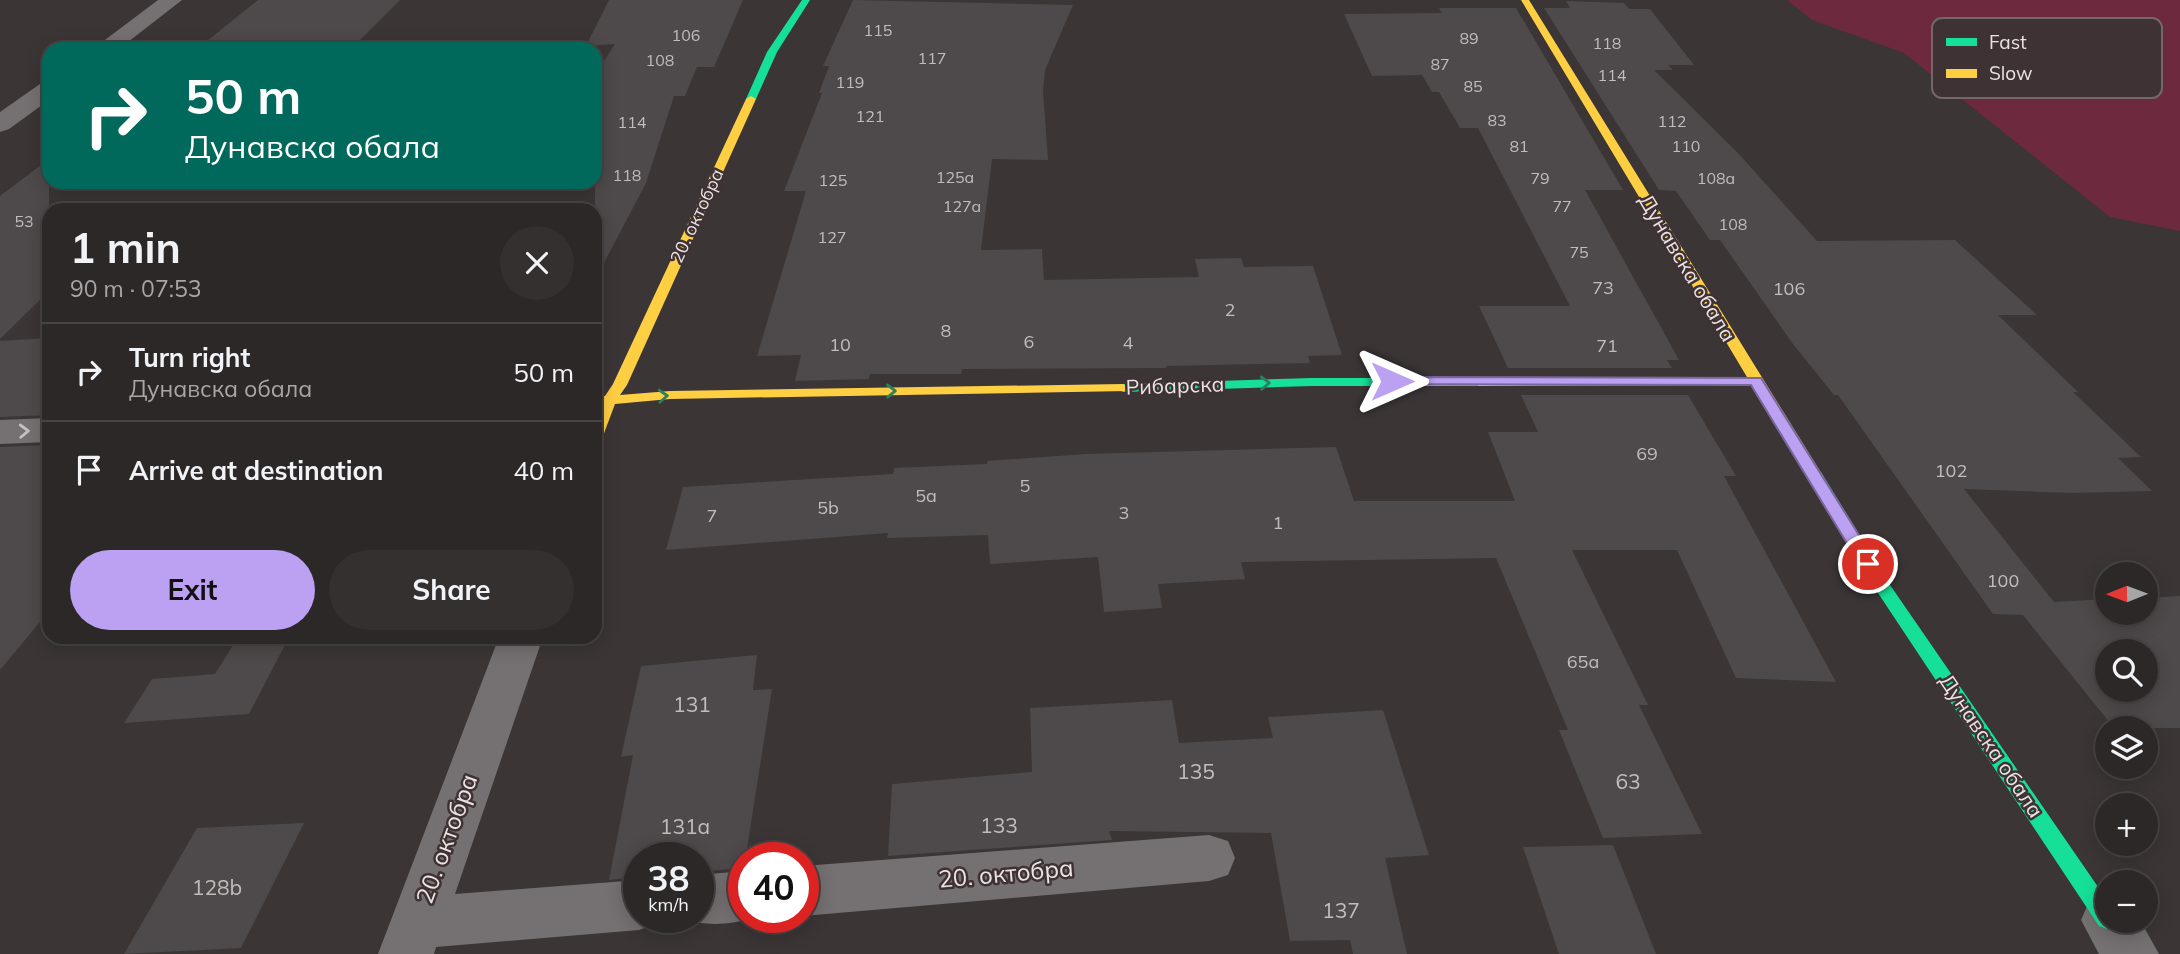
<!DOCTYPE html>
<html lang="en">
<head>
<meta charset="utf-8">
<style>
  :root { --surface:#2c2828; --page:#343030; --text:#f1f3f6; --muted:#a6a6a8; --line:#484445; --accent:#bca0f2 }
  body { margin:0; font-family:Mulish,sans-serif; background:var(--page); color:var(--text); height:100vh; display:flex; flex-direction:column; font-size:26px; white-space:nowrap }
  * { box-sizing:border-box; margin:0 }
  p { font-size:23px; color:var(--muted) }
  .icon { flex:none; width:38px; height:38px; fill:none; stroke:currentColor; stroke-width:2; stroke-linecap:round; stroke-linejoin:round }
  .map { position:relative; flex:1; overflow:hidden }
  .side { position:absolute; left:42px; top:203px; width:560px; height:441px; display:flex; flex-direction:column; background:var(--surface); border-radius:21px; box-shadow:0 4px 18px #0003,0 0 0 2px var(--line) }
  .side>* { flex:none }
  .top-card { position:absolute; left:42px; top:42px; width:560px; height:147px; border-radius:21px; box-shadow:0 4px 18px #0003,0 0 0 2px var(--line); background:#00695c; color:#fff; overflow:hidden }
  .needle { width:46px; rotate:269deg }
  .fabs { position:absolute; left:2095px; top:562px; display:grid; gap:14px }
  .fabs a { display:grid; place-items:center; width:63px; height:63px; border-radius:50%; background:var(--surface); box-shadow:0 4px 18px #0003,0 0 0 2px var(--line); font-size:35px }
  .speed { position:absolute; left:623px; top:842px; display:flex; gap:14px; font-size:35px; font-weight:700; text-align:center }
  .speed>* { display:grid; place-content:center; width:91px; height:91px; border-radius:50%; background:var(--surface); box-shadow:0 4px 18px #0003,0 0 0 2px var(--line); line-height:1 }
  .speed small { font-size:18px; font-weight:400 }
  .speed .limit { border:10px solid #d22; background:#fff; color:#111 }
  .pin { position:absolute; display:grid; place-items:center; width:60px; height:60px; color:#fff; margin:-30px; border:4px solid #fff; border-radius:50%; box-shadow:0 2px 7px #0007 }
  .me { position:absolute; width:77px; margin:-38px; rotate:90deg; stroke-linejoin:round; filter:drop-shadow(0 0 5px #0008) }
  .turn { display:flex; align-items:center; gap:24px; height:147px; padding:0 28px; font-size:32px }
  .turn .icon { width:91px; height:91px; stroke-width:2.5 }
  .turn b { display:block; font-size:49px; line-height:60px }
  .round { display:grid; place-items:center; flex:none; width:74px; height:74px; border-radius:37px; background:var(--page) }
  .summary { display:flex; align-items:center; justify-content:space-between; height:119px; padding:0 28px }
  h1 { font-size:42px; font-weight:700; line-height:52px }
  .cta { display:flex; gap:14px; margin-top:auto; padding:14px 28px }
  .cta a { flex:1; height:80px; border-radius:42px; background:var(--accent); color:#111; font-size:28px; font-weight:700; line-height:80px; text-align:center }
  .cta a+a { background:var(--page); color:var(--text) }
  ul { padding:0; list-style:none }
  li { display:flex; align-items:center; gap:21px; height:98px; padding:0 28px; border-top:2px solid var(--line) }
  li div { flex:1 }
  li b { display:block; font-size:26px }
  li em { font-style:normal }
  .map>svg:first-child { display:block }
</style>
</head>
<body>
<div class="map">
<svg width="2180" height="954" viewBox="0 0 2180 954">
  <rect width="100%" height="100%" fill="#3b3536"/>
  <polygon fill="#6d293d" points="1787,0 2180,0 2180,231 2110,217 1904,53 1812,20"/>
  <g fill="#4e494a" fill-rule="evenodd">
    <polygon points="258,0 400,0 351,49 197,49"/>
    <polygon points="609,0 743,0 714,67 697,67 685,96 674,96 646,183 595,280 595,75 615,44 586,46"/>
    <polygon points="853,0 1073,5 1045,70 1043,91 1048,160 992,159 981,250 1042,249 1044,280 1199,277 1195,259 1241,258 1244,267 1313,266 1342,355 1308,356 1310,363 1166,366 1166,368 962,369 961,374 870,374 869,379 795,381 801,355 757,356 806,191 784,191 822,93 819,93 829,66 823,66"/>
    <path d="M 1566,1 L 1624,3 L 1629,9 L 1650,9 L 1694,65 L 1668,65 L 1673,70 L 1654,70 L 1737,152 L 1817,241 L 1955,240 L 2037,315 L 1998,315 L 2078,392 L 2073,392 L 2141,457 L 2118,458 L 2152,491 L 2072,493 L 1964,489 L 2054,602 L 2107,599 L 2107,612 L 2146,612 L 2146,598 L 2180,596 L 2180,728 L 2114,728 L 2023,615 L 1993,614 L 1838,395 L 1834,395 L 1793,344 L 1720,240 L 1710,240 L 1676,191 L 1659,190 L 1544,8 L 1570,8 ZM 2107,651 L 2146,651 L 2146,690 L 2107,690 Z"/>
    <polygon points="1439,8 1516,8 1623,190 1585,190 1679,360 1667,360 1672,368 1508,368 1479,306 1570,306 1478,128 1460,128 1439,92 1432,92 1422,75 1372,76 1344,14 1442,13"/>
    <polygon points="49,159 49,291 0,339 0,196"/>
    <polygon points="49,338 49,415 0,417 0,341"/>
    <polygon points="1521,395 1688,395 1736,476 1724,476 1836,682 1736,678 1677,550 1572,550 1648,705 1639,705 1702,834 1603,838 1559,730 1568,730 1496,558 1241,562 1245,579 1158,584 1162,608 1104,612 1098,557 990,564 988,535 887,538 888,533 666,550 683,487 893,474 894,468 987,464 987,461 1086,454 1336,447 1354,501 1515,501 1488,432 1538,432"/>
    <polygon points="49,445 49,611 0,670 0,447"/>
    <polygon points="238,637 289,637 249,714 124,723 152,679 215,674"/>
    <polygon points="757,655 753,690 772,689 744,868 698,872 698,858 639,858 639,877 609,880 633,755 621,757 641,666"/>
    <polygon points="1172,700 1179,743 1273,738 1268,717 1383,710 1429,855 1385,858 1407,954 1353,954 1350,940 1290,941 1271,833 1109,831 1112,840 888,856 892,784 1032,772 1030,708"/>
    <polygon points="304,823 241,948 124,954 197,828"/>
    <polygon points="1613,845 1656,954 1559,954 1523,847"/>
  </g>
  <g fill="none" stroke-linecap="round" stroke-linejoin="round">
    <g fill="#757071" fill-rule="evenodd">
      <polygon points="158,0 182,0 119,49 93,49"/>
      <polygon points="49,82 49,100 9,129 0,132 0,112 40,84"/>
      <polygon points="49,418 49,442 0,444 0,420"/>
      <polygon points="499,637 543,637 455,894 639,880 639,917 661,917 658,923 639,930 436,947 434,954 378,954"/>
      <polygon points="1209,835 1228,841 1235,858 1228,875 1209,881 803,916 803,866"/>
      <path d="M 744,871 L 744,917 L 754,917 C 730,926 702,926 679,918 L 698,917 L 698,875 Z"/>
      <polygon points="2107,895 2107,920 2140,920 2159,954 2099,954 2081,920 2089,902"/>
    </g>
    <g fill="#16e098" fill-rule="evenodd">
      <polygon points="802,0 810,0 777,52 756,99 747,101 746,99 767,52"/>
      <polygon points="1312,378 1479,378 1486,382 1479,386 1312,386 1123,392 1116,388 1123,384"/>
      <polygon points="1815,471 1821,472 1888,582 2107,900 2107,920 2118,920 2115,926 2107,929 2099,926 1876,590 1807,476"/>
    </g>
    <g fill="#ffcf43" fill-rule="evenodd">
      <polygon points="1521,0 1529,0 1823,476 1821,480 1809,480 1753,385 1479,386 1472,382 1479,378 1747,377"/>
      <polygon points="751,96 756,99 627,385 620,395 670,391 1123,384 1130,388 1128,391 670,399 615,404 603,436 595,441 595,417 600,405 595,405 595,397 605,396 613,384 746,99"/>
    </g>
  </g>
  <defs><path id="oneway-chevron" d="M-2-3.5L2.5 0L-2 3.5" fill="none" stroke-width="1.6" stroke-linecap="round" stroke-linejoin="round" transform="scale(1.75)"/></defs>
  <g stroke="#2c8061">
    <use href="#oneway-chevron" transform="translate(1265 383) rotate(-2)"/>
    <use href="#oneway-chevron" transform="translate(891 391) rotate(-1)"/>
    <use href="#oneway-chevron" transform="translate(663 396) rotate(-3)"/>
  </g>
  <use stroke="#c7c0c1" href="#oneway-chevron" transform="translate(24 431) rotate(-2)"/>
  <polygon fill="#bca0f2" stroke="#7a689d" stroke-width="2" points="1392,377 1761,378 1877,564 1874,568 1862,568 1751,385 1387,384 1385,381"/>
  <g text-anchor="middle" stroke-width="5" stroke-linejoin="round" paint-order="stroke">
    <g font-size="16" fill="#c3bcbd">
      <text x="878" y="36">115</text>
      <text x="686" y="41">106</text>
      <text x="1469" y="44">89</text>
      <text x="1607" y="49">118</text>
      <text x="932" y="64">117</text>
      <text x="660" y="66">108</text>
      <text x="1440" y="70">87</text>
      <text x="1612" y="81">114</text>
      <text x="850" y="88">119</text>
      <text x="1473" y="92">85</text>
      <text x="870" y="122">121</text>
      <text x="1497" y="126">83</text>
      <text x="1672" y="127">112</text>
      <text x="632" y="128">114</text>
      <text x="1519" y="152">81</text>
      <text x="1686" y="152">110</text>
      <text x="627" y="181">118</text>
      <text x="955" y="183">125a</text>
      <text x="1540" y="184">79</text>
      <text x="1716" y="184">108a</text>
      <text x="833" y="186">125</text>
      <text x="962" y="212">127a</text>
      <text x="1562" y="212">77</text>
      <text x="24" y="227">53</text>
      <text x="1733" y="230">108</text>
      <text x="832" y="243">127</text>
      <text x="1579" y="258">75</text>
    </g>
    <g font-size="18" fill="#eae2e3" stroke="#3e3234">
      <text transform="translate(697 216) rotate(-65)" y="6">20. октобра</text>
    </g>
    <g font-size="18" fill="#c3bcbd">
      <text x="1603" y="294">73</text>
      <text x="1789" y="295">106</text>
      <text x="1230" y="316">2</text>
      <text x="946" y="337">8</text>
      <text x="1029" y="348">6</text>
      <text x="1128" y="349">4</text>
      <text x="840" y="351">10</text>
      <text x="1607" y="352">71</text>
      <text x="1647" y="460">69</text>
      <text x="1951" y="477">102</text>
      <text x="1025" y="492">5</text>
      <text x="926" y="502">5a</text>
      <text x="828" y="514">5b</text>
      <text x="1124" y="519">3</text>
      <text x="712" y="522">7</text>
      <text x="1278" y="529">1</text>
      <text x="2003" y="587">100</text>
      <text x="1583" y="668">65a</text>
    </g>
    <g font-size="21" fill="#eae2e3" stroke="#3e3234">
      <text transform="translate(1687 268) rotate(59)" y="7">Дунавска обала</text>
      <text transform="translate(1175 386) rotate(-2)" y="7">Рибарска</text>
      <text transform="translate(1991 746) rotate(56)" y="7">Дунавска обала</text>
    </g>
    <g font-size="21" fill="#c3bcbd">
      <text x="692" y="712">131</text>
      <text x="1196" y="779">135</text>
      <text x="1628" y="789">63</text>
      <text x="999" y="833">133</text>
      <text x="685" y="834">131a</text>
      <text x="217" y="895">128b</text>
      <text x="1341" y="918">137</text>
    </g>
    <g font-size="24" fill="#eae2e3" stroke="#3e3234">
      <text transform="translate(447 839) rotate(-70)" y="8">20. октобра</text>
      <text transform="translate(1006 874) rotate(-5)" y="8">20. октобра</text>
    </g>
  </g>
  <rect x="1932" y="18" width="230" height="80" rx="10" fill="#3e3234" stroke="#726769" stroke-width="2"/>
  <rect x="1946" y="38" width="31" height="8" fill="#16e098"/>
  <rect x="1946" y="69" width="31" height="9" fill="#ffcf43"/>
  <g font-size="19" fill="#eae2e3">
    <text x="1989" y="49">Fast</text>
    <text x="1989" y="80">Slow</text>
  </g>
</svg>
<div class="fabs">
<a><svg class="needle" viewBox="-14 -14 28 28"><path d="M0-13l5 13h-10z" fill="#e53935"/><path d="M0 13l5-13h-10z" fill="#a6a6a8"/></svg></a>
<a><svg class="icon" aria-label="search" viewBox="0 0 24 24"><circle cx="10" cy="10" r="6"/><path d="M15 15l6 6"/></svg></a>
<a><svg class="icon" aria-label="layers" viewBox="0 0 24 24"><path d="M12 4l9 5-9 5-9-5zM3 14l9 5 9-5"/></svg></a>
<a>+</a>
<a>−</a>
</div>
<div class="speed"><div>38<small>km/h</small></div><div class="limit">40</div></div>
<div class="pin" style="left:1868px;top:564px;background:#d93025"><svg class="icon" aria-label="arrive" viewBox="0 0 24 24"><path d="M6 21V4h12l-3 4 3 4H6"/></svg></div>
<svg class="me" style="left:1392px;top:381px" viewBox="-20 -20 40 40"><path d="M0-17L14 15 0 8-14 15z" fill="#bca0f2" stroke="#fff" stroke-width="4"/></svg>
<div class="top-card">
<div class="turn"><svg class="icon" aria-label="right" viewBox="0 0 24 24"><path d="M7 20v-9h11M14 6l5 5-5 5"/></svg><div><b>50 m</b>Дунавска обала</div></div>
</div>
<section class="side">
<div class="summary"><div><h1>1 min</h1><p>90 m · 07:53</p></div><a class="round"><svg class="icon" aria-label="close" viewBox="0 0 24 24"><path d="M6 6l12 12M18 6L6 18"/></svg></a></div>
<ul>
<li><svg class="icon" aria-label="right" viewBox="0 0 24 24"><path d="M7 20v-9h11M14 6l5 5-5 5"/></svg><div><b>Turn right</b><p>Дунавска обала</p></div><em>50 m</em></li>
<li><svg class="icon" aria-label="arrive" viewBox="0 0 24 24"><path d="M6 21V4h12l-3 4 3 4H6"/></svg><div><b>Arrive at destination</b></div><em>40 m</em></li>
</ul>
<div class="cta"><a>Exit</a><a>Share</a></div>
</section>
</div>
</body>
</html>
